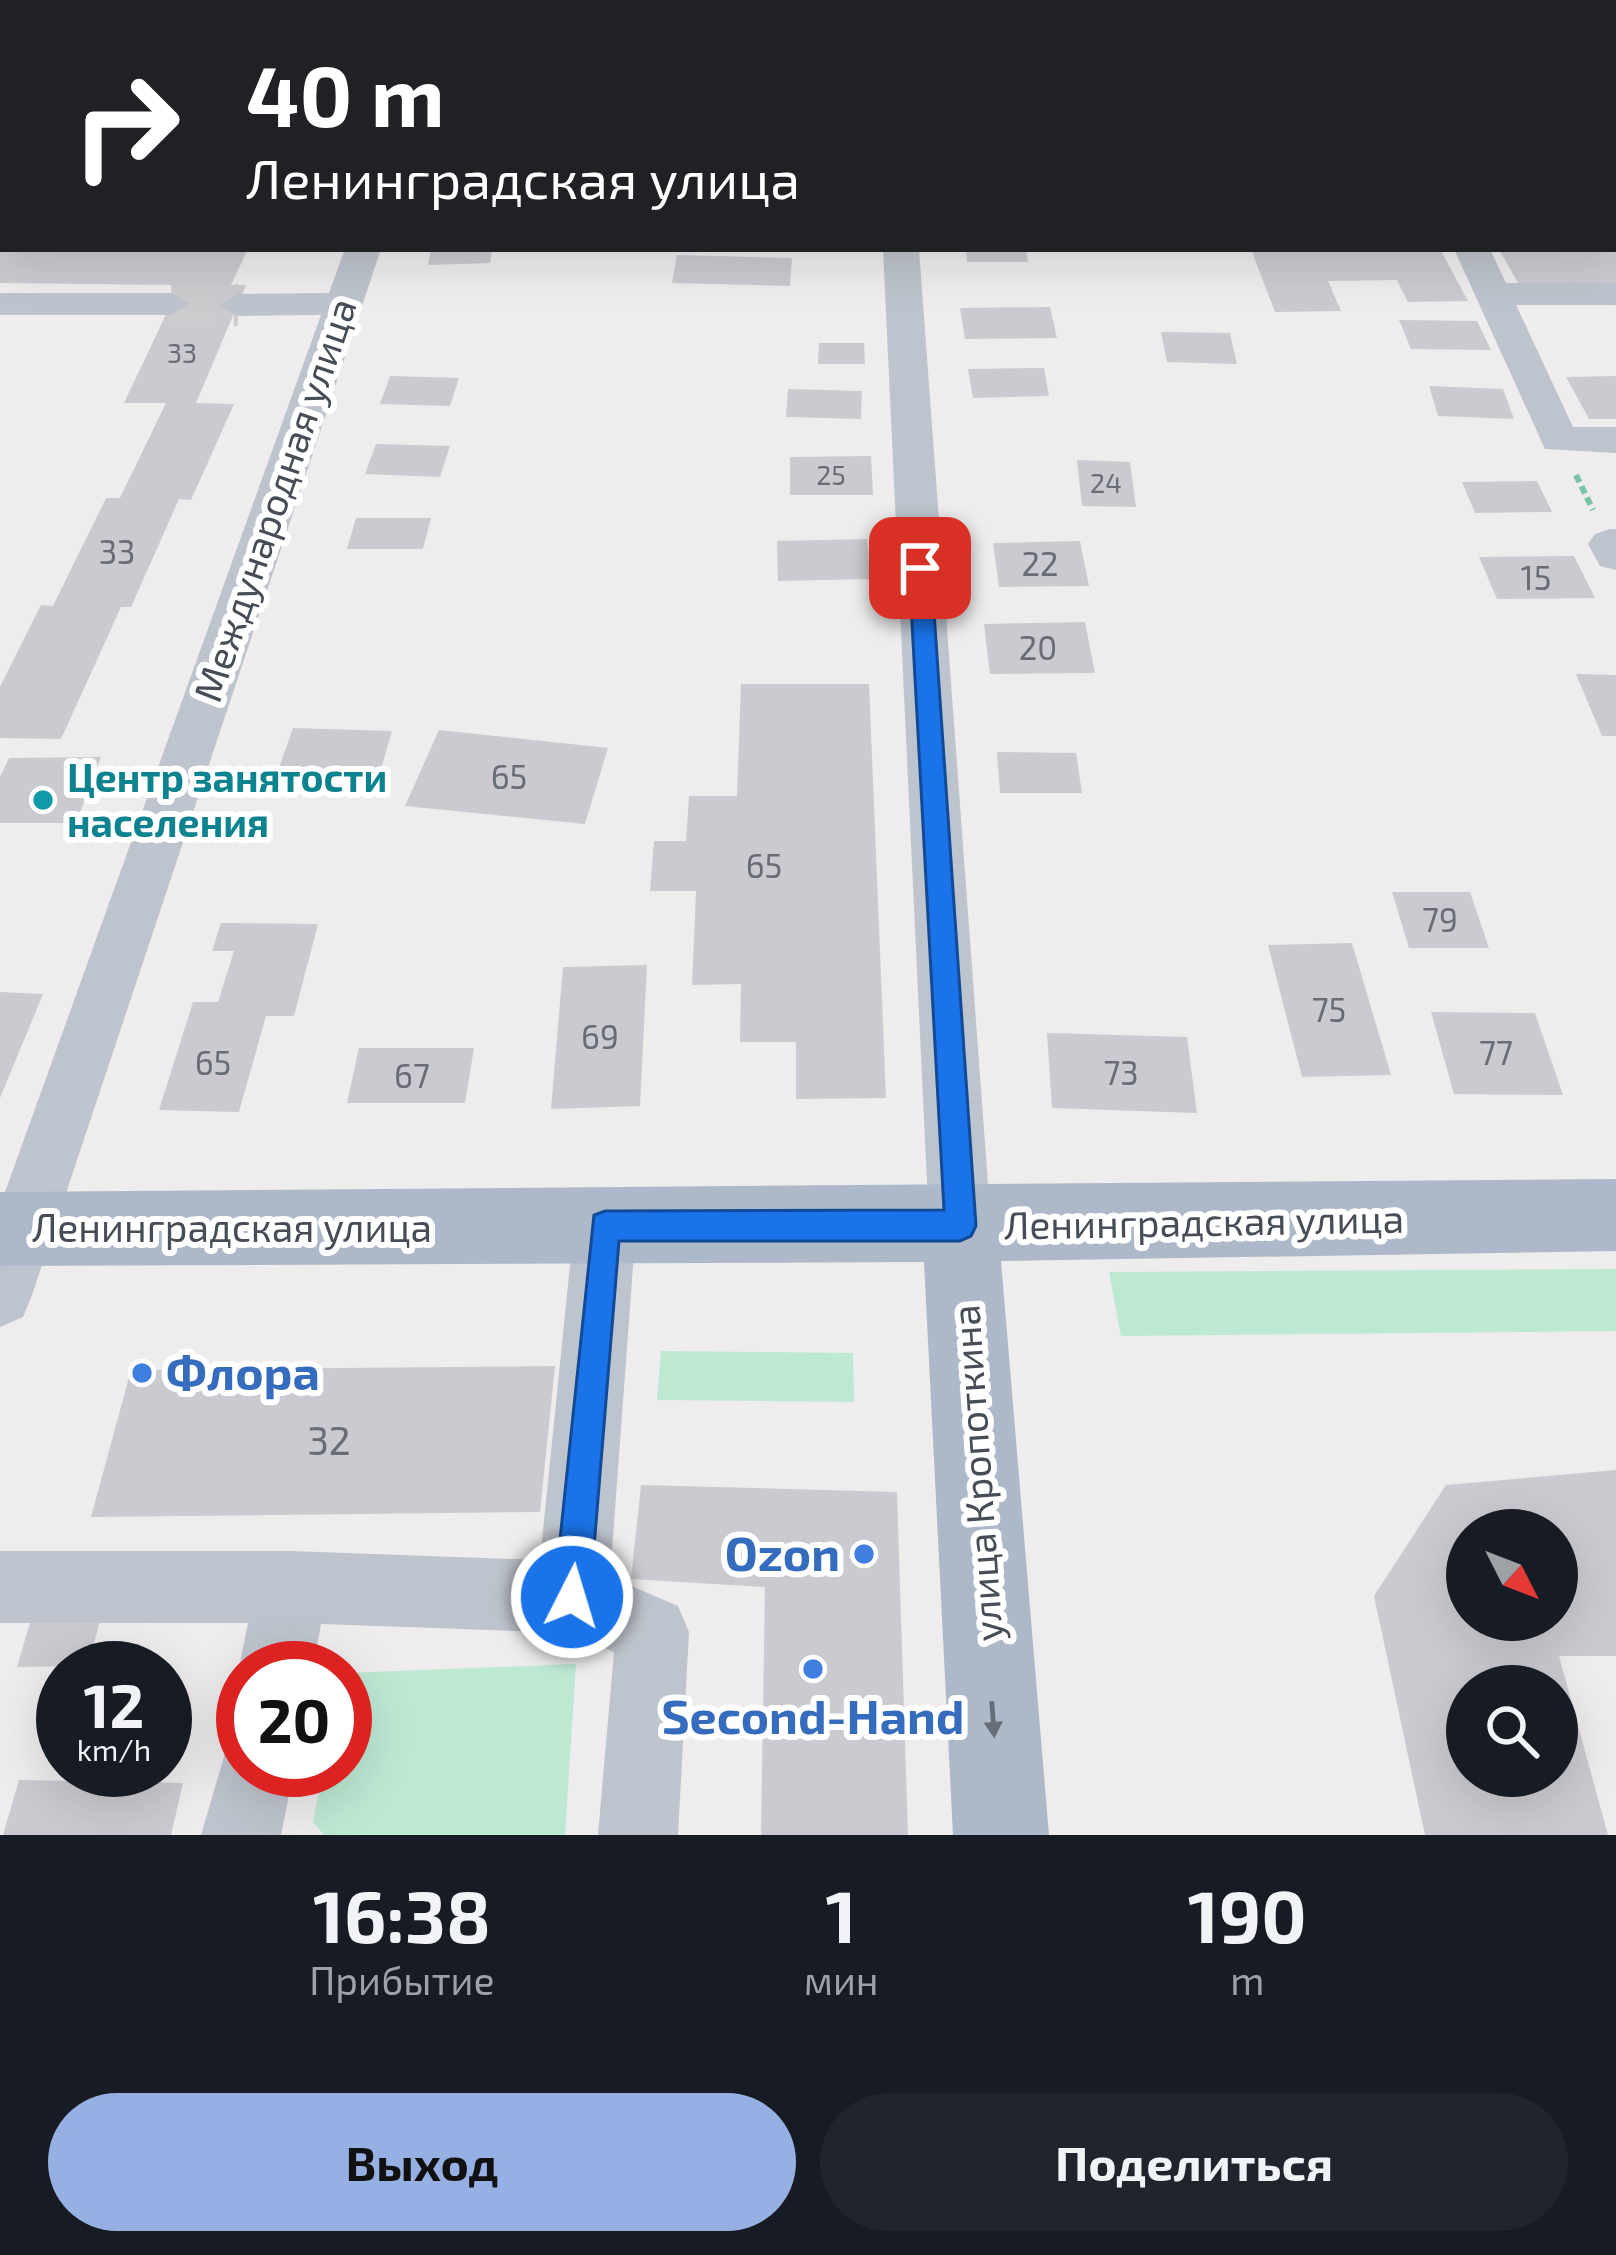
<!DOCTYPE html>
<html lang="ru">
<head>
<meta charset="utf-8">
<style>
  :root { --surface:#171b24; --page:#20242c; --text:#f1f3f6; --muted:#9ea1a6; --accent:#97b0e3 }
  body { margin:0; font-family:"Exo 2",sans-serif; background:var(--page); color:var(--text); height:100vh; display:flex; flex-direction:column; font-size:45px; white-space:nowrap }
  * { box-sizing:border-box; margin:0 }
  p { font-size:39px; color:var(--muted) }
  .icon { flex:none; width:66px; height:66px; fill:none; stroke:currentColor; stroke-width:2; stroke-linecap:round; stroke-linejoin:round }
  .map { position:relative; height:1835px; overflow:hidden }
  .side { display:flex; flex-direction:column; background:var(--surface); flex:1 }
  .side>* { flex:none }
  .banner { position:absolute; left:0px; top:0px; width:1617px; height:252px; box-shadow:0 12px 48px #0002; background:#202124; color:#fff; overflow:hidden }
  .needle { width:78px; rotate:132deg }
  .fabs { position:absolute; left:1446px; top:1509px; display:grid; gap:24px }
  .fabs a { display:grid; place-items:center; width:132px; height:132px; border-radius:50%; background:var(--surface); box-shadow:0 12px 48px #0002; font-size:60px }
  .speed { position:absolute; left:36px; top:1641px; display:flex; gap:24px; font-size:60px; font-weight:700; text-align:center }
  .speed>* { display:grid; place-content:center; width:156px; height:156px; border-radius:50%; background:var(--surface); box-shadow:0 12px 48px #0002; line-height:1 }
  .speed small { font-size:30px; font-weight:400 }
  .speed .limit { border:18px solid #d22; background:#fff; color:#111 }
  .pin { position:absolute; display:grid; place-items:center; width:102px; height:102px; color:#fff; margin:-51px; border-radius:24px; box-shadow:0 6px 18px #0006 }
  .me { position:absolute; width:132px; margin:-66px; rotate:5deg; stroke-linejoin:round; filter:drop-shadow(0 0 9px #0008) }
  .turn { display:flex; align-items:center; gap:42px; height:252px; padding:0 48px; font-size:54px }
  .turn .icon { width:156px; height:156px; stroke-width:2.5 }
  .turn b { display:block; font-size:84px; line-height:102px }
  .eta { display:flex; justify-content:space-evenly; align-items:center; height:204px; text-align:center }
  .eta b { font-size:72px; font-weight:700; line-height:84px }
  .action { display:flex; gap:24px; margin-top:auto; padding:24px 48px }
  .action a { flex:1; height:138px; border-radius:72px; background:var(--accent); color:#111; font-size:48px; font-weight:700; line-height:138px; text-align:center }
  .action a+a { background:var(--page); color:var(--text) }
  .map>svg:first-child { display:block }
</style>
</head>
<body>
<div class="map">
<svg width="1616" height="1835" viewBox="0 0 1616 1835">
  <rect width="100%" height="100%" fill="#eeecec"/>
  <g fill="#bde9d3">
    <polygon points="1616,1269 1616,1331 1121,1336 1109,1272"/>
    <polygon points="661,1351 853,1353 854,1402 657,1400"/>
    <polygon points="576,1664 565,1835 324,1835 313,1822 323,1770 345,1770 345,1673"/>
  </g>
  <g fill="#cacad0" fill-rule="evenodd">
    <polygon points="0,249 247,251 231,285 246,285 196,403 234,404 191,500 179,499 131,607 121,607 61,739 0,738 0,687 41,605 53,606 106,498 120,498 166,403 124,403 180,285 0,283"/>
    <polygon points="431,249 492,249 490,263 428,265"/>
    <polygon points="966,249 1026,249 1028,262 967,262"/>
    <polygon points="1251,249 1440,249 1468,301 1408,302 1397,280 1328,281 1341,311 1275,312"/>
    <polygon points="1616,250 1616,287 1521,288 1500,251"/>
    <polygon points="677,255 792,258 790,286 672,283"/>
    <polygon points="1050,307 1057,338 965,339 960,308"/>
    <polygon points="1399,320 1477,321 1491,350 1411,349"/>
    <polygon points="1161,332 1230,333 1237,364 1167,362"/>
    <polygon points="819,343 864,343 865,364 818,364"/>
    <polygon points="1044,368 1049,396 973,398 968,369"/>
    <polygon points="390,376 459,378 450,406 380,404"/>
    <polygon points="1616,376 1616,419 1589,419 1566,377"/>
    <polygon points="1429,386 1503,389 1514,419 1438,416"/>
    <polygon points="788,389 862,391 861,419 786,417"/>
    <polygon points="376,444 450,446 440,477 365,474"/>
    <polygon points="871,456 873,495 790,495 790,457"/>
    <polygon points="1077,460 1130,462 1136,507 1082,506"/>
    <polygon points="1537,481 1552,512 1475,513 1462,482"/>
    <polygon points="356,518 431,518 423,549 347,549"/>
    <polygon points="867,539 870,579 778,581 777,541"/>
    <polygon points="1080,541 1089,586 999,587 993,543"/>
    <polygon points="1574,556 1595,598 1497,599 1479,557"/>
    <polygon points="1085,622 1095,673 990,674 984,624"/>
    <polygon points="1576,674 1616,675 1616,736 1602,736"/>
    <polygon points="741,684 869,684 886,1098 796,1099 796,1042 740,1042 741,984 692,985 696,891 650,891 654,841 686,841 689,796 737,796"/>
    <polygon points="293,728 392,731 378,779 276,776"/>
    <polygon points="439,730 608,748 585,824 405,806"/>
    <polygon points="997,752 1076,753 1082,793 1000,793"/>
    <polygon points="101,757 76,823 0,823 0,777 9,758"/>
    <polygon points="1392,892 1470,892 1489,948 1409,948"/>
    <polygon points="221,923 318,924 294,1016 266,1016 239,1112 159,1110 193,1002 218,1002 234,951 212,951"/>
    <polygon points="1352,943 1391,1075 1302,1077 1268,945"/>
    <polygon points="647,965 640,1106 551,1109 563,967"/>
    <polygon points="0,992 43,994 0,1098"/>
    <polygon points="1431,1012 1535,1013 1563,1095 1454,1094"/>
    <polygon points="1047,1033 1187,1037 1197,1113 1052,1108"/>
    <polygon points="359,1048 474,1048 465,1103 347,1103"/>
    <polygon points="555,1366 540,1512 91,1517 131,1370"/>
    <path d="M 1616,1470 L 1616,1656 L 1559,1656 L 1608,1835 L 1425,1835 L 1374,1596 L 1446,1485 ZM 1467,1530 L 1557,1530 L 1557,1620 L 1467,1620 ZM 1467,1686 L 1557,1686 L 1557,1776 L 1467,1776 Z"/>
    <polygon points="641,1485 897,1492 908,1835 761,1835 765,1587 631,1579"/>
    <polygon points="100,1621 88,1666 17,1667 30,1623"/>
    <polygon points="19,1780 183,1783 171,1835 3,1835"/>
  </g>
  <g fill="none" stroke-linecap="round" stroke-linejoin="round">
    <polyline stroke="#ccccce" stroke-width="42" stroke-dasharray="42 21" stroke-linecap="butt" points="171,304 238,305"/>
    <polyline stroke="#78c4a7" stroke-width="6" stroke-dasharray="8 4.5" stroke-linecap="butt" points="1576,475 1593,510"/>
    <g fill="#bec4cd" fill-rule="evenodd">
      <polygon points="872,0 900,0 901,3 873,3"/>
      <polygon points="1355,0 1383,0 1384,3 1356,3"/>
      <rect x="1614" y="197" width="2" height="20"/>
      <rect x="0" y="199" width="3" height="20"/>
      <polygon points="345,249 381,249 32,1295 23,1317 0,1327 0,1206 321,315 238,316 219,305 238,294 329,293"/>
      <polygon points="883,249 919,249 991,1225 982,1246 960,1255 938,1246 929,1225"/>
      <polygon points="1454,249 1490,249 1506,283 1616,283 1616,305 1516,305 1573,427 1616,427 1616,453 1545,449"/>
      <polygon points="0,293 171,293 190,304 171,315 0,315"/>
      <polygon points="1610,529 1616,529 1616,570 1600,566 1588,544 1595,534"/>
      <polygon points="605,1196 627,1205 636,1226 610,1577 678,1606 689,1632 678,1835 598,1835 614,1652 570,1633 321,1624 313,1668 243,1668 243,1678 239,1668 248,1623 0,1623 0,1551 292,1551 540,1560 574,1226 583,1205"/>
      <polygon points="243,1736 243,1770 294,1770 281,1835 201,1835 228,1743"/>
    </g>
    <polygon fill="#adb8c9" fill-rule="evenodd" points="1616,1179 1616,1251 1001,1261 1049,1835 953,1835 924,1262 0,1266 0,1192"/>
  </g>
  <defs><path id="oneway-solid" d="M-6-.8H1V-3.2L6.5 0L1 3.2V.8H-6Z" transform="scale(3)"/></defs>
  <use fill="#656d79" href="#oneway-solid" transform="translate(993 1719) rotate(86)"/>
  <polygon fill="#1a73e8" stroke="#114b97" stroke-width="3" points="920,561 931,568 976,1226 971,1236 960,1241 619,1241 590,1597 585,1610 572,1616 559,1610 554,1597 594,1215 605,1211 944,1210 909,568"/>
  <circle fill="#0f9aa8" stroke="#fff" stroke-width="4.5" cx="43" cy="800" r="12"/>
  <g fill="#3f7fe0" stroke="#fff" stroke-width="4.5">
    <circle cx="142" cy="1373" r="12"/>
    <circle cx="864" cy="1554" r="12"/>
    <circle cx="813" cy="1669" r="12"/>
  </g>
  <g text-anchor="middle" stroke-width="12" stroke-linejoin="round" paint-order="stroke">
    <g font-size="27" fill="#676c75">
      <text x="182" y="363">33</text>
      <text x="831" y="485">25</text>
      <text x="1106" y="493">24</text>
    </g>
    <g font-size="33" fill="#676c75">
      <text x="117" y="564">33</text>
      <text x="1040" y="576">22</text>
      <text x="1536" y="590">15</text>
      <text x="1038" y="660">20</text>
      <text x="509" y="789">65</text>
      <text x="764" y="878">65</text>
      <text x="1440" y="932">79</text>
      <text x="1329" y="1022">75</text>
      <text x="600" y="1049">69</text>
      <text x="1496" y="1065">77</text>
      <text x="213" y="1075">65</text>
      <text x="1121" y="1085">73</text>
      <text x="412" y="1088">67</text>
    </g>
    <g font-size="39" fill="#464d57" stroke="#fff">
      <text transform="translate(275 500) rotate(-71)" y="14">Международная улица</text>
      <text transform="translate(1204 1222) rotate(-1)" y="14">Ленинградская улица</text>
      <text x="232" y="1242">Ленинградская улица</text>
      <text transform="translate(977 1473) rotate(-94)" y="14">улица Кропоткина</text>
    </g>
    <g font-size="39" font-weight="bold" fill="#0d838f" stroke="#fff" text-anchor="start">
      <text x="67" y="792">Центр занятости<tspan x="67" dy="45">населения</tspan></text>
    </g>
    <g font-size="39" fill="#676c75">
      <text x="329" y="1455">32</text>
    </g>
    <g font-size="48" font-weight="bold" fill="#366cbe" stroke="#fff" text-anchor="start">
      <text x="166" y="1390">Флора</text>
      <text x="840" y="1571" text-anchor="end">Ozon</text>
      <text x="813" y="1734" text-anchor="middle">Second-Hand</text>
    </g>
  </g>
</svg>
<div class="fabs">
<a><svg class="needle" viewBox="-14 -14 28 28"><path d="M0-13l5 13h-10z" fill="#e53935"/><path d="M0 13l5-13h-10z" fill="#9ea1a6"/></svg></a>
<a><svg class="icon" aria-label="search" viewBox="0 0 24 24"><circle cx="10" cy="10" r="6"/><path d="M15 15l6 6"/></svg></a>
</div>
<div class="speed"><div>12<small>km/h</small></div><div class="limit">20</div></div>
<div class="pin" style="left:920px;top:568px;background:#d93025"><svg class="icon" aria-label="arrive" viewBox="0 0 24 24"><path d="M6 21V4h12l-3 4 3 4H6"/></svg></div>
<svg class="me" style="left:572px;top:1597px" viewBox="-20 -20 40 40"><circle r="17" fill="#1a73e8" stroke="#fff" stroke-width="3"/><path d="M0-11L8 9 0 5-8 9z" fill="#fff"/></svg>
<div class="banner">
<div class="turn"><svg class="icon" aria-label="right" viewBox="0 0 24 24"><path d="M7 20v-9h11M14 6l5 5-5 5"/></svg><div><b>40 m</b>Ленинградская улица</div></div>
</div>
</div>
<section class="side">
<div class="eta">
<div><b>16:38</b><p>Прибытие</p></div>
<div><b>1</b><p>мин</p></div>
<div><b>190</b><p>m</p></div>
</div>
<div class="action"><a>Выход</a><a>Поделиться</a></div>
</section>
</body>
</html>
